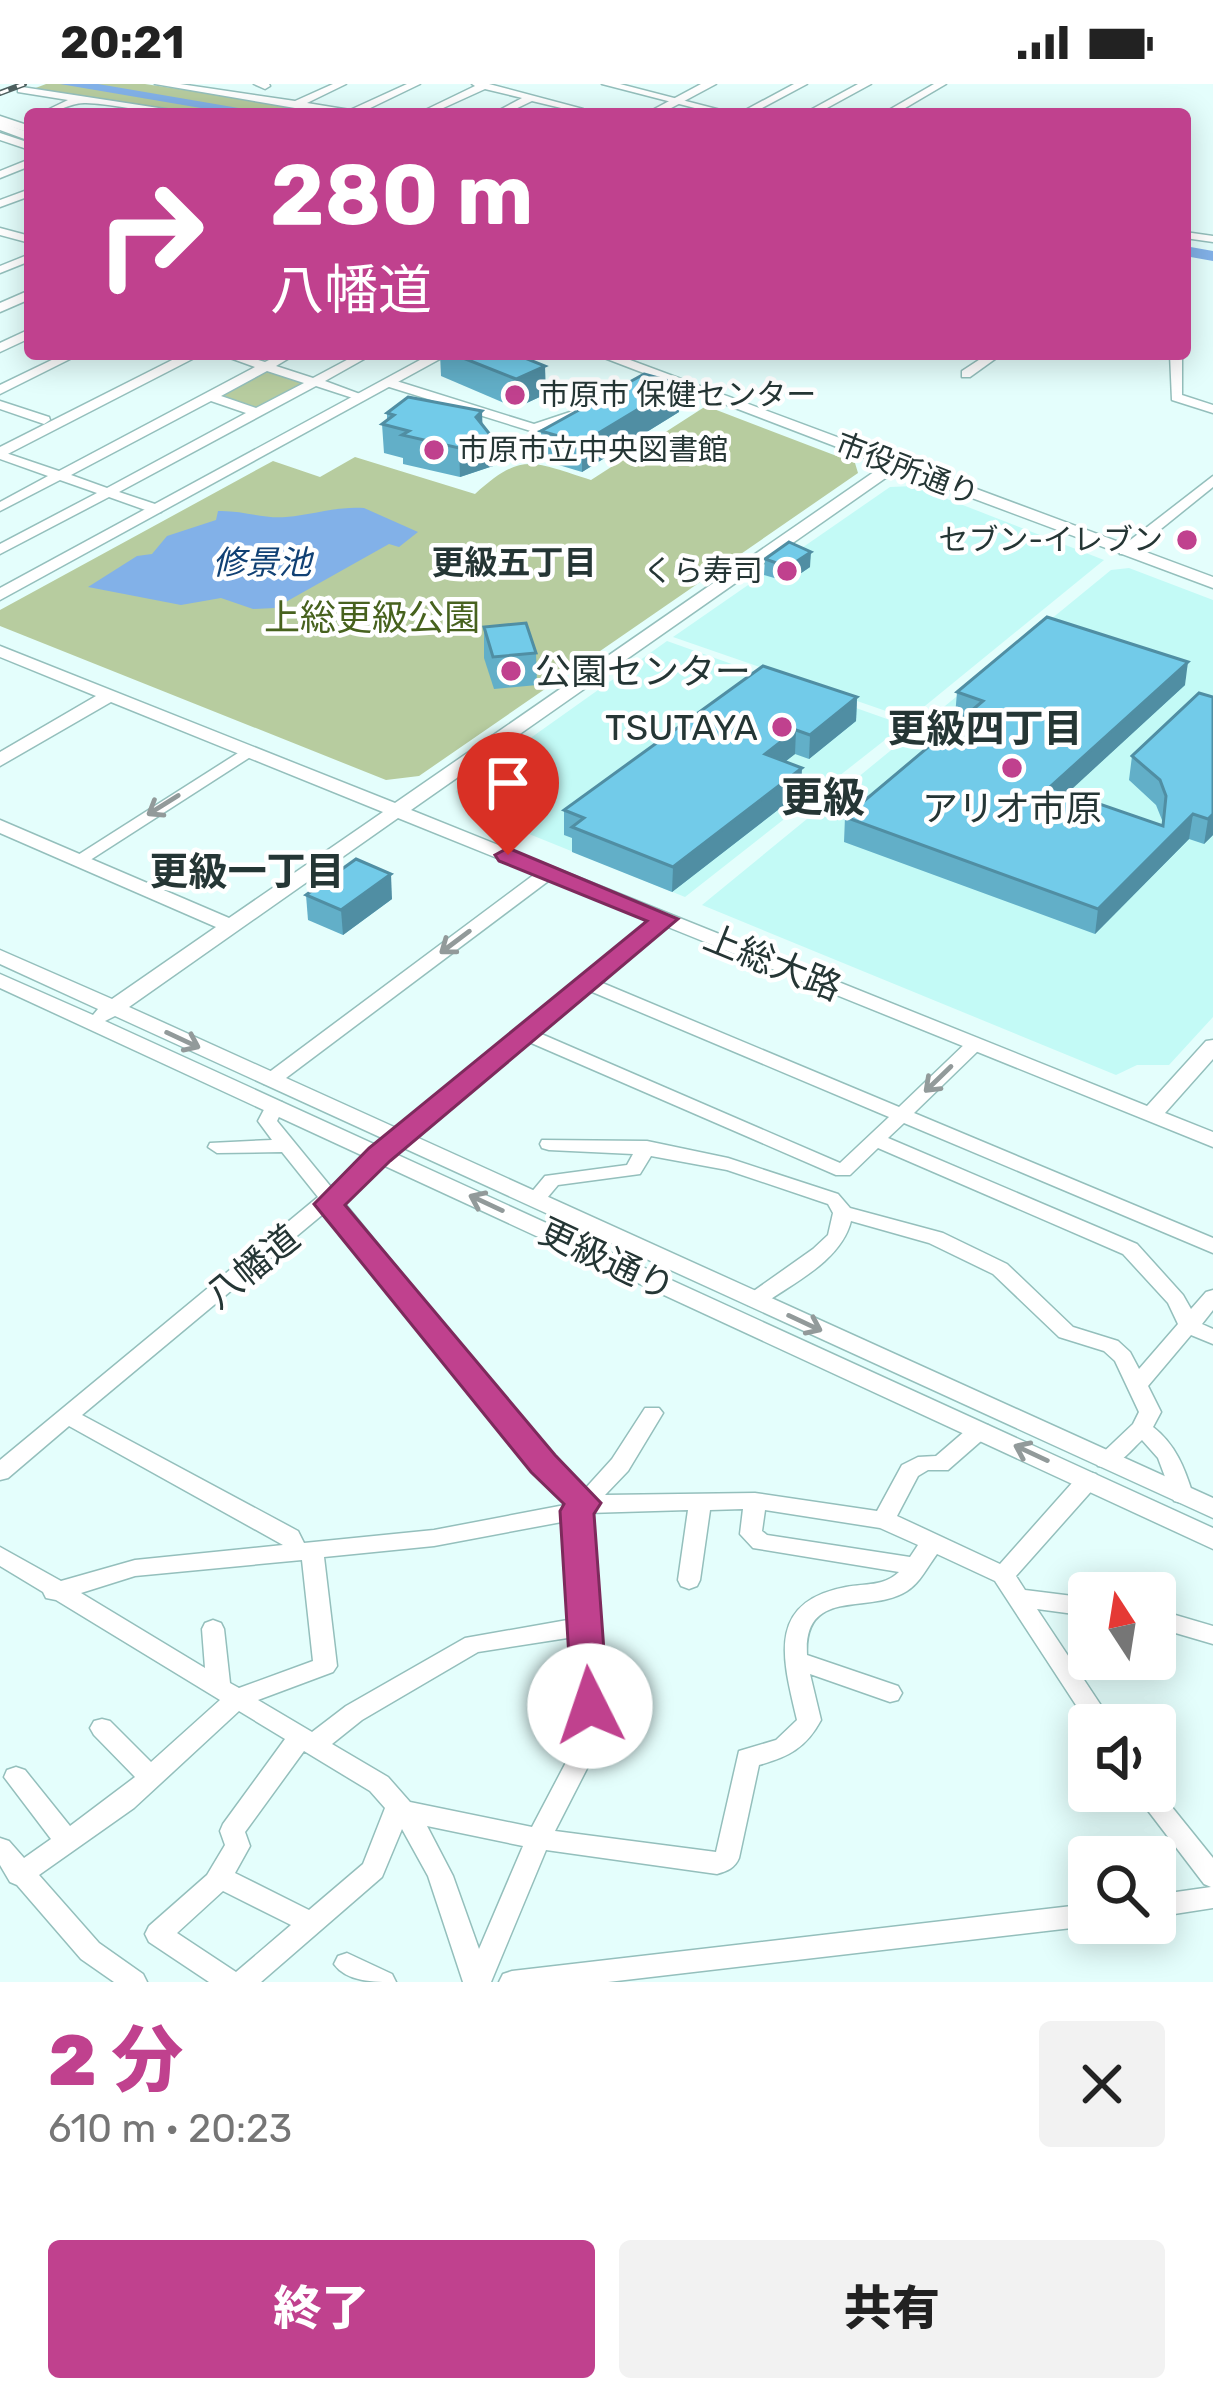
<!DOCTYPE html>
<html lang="ja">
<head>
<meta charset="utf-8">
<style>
  :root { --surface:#fff; --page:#f2f2f2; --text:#222; --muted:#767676; --accent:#c0418e }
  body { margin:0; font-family:Rubik,"Noto Sans JP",sans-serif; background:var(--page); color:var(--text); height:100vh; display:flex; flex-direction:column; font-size:45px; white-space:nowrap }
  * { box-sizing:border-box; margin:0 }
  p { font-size:39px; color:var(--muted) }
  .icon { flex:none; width:66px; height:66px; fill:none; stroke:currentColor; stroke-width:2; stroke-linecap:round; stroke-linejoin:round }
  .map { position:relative; height:1898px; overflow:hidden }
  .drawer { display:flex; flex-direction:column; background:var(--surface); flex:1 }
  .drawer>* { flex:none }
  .hud { position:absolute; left:24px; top:24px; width:1167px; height:252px; border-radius:12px; box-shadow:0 6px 30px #0003; background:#c0418e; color:#fff; overflow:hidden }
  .needle { width:78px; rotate:348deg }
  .tools { position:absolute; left:1068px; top:1488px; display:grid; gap:24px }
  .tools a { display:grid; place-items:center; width:108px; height:108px; border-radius:12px; background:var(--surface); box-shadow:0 6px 30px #0003; font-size:60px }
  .pin { position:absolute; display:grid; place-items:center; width:102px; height:102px; color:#fff; margin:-123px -51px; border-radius:50% 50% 50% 0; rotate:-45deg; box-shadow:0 0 12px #0007 }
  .pin .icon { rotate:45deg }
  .me { position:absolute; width:132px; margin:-66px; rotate:356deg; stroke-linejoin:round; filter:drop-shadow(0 0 9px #0008) }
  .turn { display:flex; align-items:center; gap:42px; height:252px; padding:0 48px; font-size:54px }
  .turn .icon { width:156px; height:156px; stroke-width:2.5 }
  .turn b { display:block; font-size:84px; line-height:102px }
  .round { display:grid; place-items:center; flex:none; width:126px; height:126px; border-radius:12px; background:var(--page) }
  .summary { display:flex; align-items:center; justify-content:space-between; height:204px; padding:0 48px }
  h1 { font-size:72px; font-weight:800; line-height:90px; color:var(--accent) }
  .button { display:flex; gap:24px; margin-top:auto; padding:24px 48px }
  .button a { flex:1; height:138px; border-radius:12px; background:var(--accent); color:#fff; font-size:48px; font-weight:800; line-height:138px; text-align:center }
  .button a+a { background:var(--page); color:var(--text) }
  .status { display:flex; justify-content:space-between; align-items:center; height:84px; padding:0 60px; background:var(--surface); direction:ltr }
  .status svg { height:33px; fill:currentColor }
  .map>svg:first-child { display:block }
</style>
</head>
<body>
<div class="status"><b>20:21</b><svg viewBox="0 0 49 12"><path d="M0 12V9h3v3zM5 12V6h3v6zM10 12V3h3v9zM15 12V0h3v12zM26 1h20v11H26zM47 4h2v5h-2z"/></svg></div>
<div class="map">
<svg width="1213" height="1898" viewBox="0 0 1213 1898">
  <rect width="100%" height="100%" fill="#e4fefc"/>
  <g fill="#c3faf6">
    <polygon points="914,402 1104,476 909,635 673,553 890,403"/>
    <polygon points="1129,484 1213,516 1213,933 1169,981 1137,981 1116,991 702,821 1111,486"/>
    <polygon points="667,557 904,641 685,813 462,723 456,707"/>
  </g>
  <g fill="#b7cc9f">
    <polygon points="46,0 145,0 348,30 195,30 33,5"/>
    <polygon points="268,286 306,301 257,324 219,310"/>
    <path d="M 706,322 L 855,379 L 858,389 L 419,692 L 386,696 L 0,542 L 0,526 L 273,377 L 320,393 L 355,373 L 475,410 C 522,367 533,378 591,396 Z"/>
  </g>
  <path fill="#82b1e8" d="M 364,424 L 418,448 L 399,463 L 389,460 L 275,524 L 253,525 L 221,514 L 181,521 L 88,503 L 137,472 L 152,470 L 167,452 L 216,436 L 218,427 C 242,426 263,435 286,433 C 313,431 336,422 364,424 Z"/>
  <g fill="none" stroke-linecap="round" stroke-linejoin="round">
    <g fill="#82b1e8" fill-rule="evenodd">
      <polygon points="60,0 98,0 274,30 236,30"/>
      <polygon points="1185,162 1213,167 1213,177 1185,172"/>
    </g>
    <defs>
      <g id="minor">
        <polygon points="155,0 180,0 295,17 333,0 346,0 307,19 350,26 407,0 420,0 362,28 363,30 295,24"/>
        <polygon points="254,0 269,0 270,2 265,5"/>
        <polygon points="472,0 489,0 583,25 578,28 532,17 505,30 492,30 522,14 485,5 430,30 417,30 475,2"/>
        <polygon points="602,0 620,0 736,30 718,30"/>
        <polygon points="794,0 807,0 751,30 738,30"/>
        <polygon points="858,0 871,0 816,30 803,30"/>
        <polygon points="934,0 946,0 895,30 882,30"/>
        <path d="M 22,3 L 178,27 L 183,30 C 150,30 118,20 86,19 C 70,18 56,30 39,30 L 68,16 L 18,8 L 18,4 Z"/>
        <polygon points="0,32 30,42 30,49 0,39"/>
        <polygon points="0,49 30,59 30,66 0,56"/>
        <polygon points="30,75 30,82 0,94 0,87"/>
        <polygon points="30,105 30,112 0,123 0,116"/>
        <polygon points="0,144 30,152 30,159 0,151"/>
        <polygon points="1185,148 1213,152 1213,158 1185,154"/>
        <polygon points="30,170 30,177 0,189 0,182"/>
        <polygon points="30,245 30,254 0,268 0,259"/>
        <polygon points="64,270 80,270 0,310 0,301"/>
        <path d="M 219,270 L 238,270 L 265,278 L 281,270 L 296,270 L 276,282 L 313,294 L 358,270 L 373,270 L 325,297 L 368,313 L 362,317 L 316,302 L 119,408 L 161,422 L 161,428 L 151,428 L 109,413 L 0,470 L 0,460 L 97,409 L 60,396 L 0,427 L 0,418 L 48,392 L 0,375 L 0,367 L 59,387 L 255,283 ZM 267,287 L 304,299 L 256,324 L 221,312 ZM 211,317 L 246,329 L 107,404 L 71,391 Z"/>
        <polygon points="988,270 1002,270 970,293 962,293 962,287"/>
        <polygon points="1170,270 1182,270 1182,311 1213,321 1213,329 1172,316"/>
        <polygon points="390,295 534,340 573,327 579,331 534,348 386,302 386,296"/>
        <polygon points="0,317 49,333 50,336 44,340 0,325"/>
        <polygon points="1213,392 1213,403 1130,470 1120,470 1120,464"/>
        <polygon points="249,662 255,664 257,667 255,670 84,780 72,780 70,776"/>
        <polygon points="549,783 557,788 555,792 278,1000 264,1000 262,996 264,992 543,784"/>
        <path d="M 665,830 L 671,831 L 674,835 L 671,839 L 600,898 L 899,1023 L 969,956 L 981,956 L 984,960 L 981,964 L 914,1029 L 1213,1154 L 1213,1169 L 904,1039 L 888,1054 L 1137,1160 L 1183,1211 L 1191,1225 L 1206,1208 L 1213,1206 L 1213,1226 L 1202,1240 L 1213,1245 L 1213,1260 L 1191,1251 L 1148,1302 L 1161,1328 L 1153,1343 C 1175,1360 1185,1384 1193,1411 L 1190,1417 L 1182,1419 L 1174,1417 L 1158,1374 L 1142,1356 C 1130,1367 1116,1387 1098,1382 L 1095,1376 L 1133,1340 L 1139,1328 L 1115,1277 L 1104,1267 L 1059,1253 L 993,1190 L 929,1159 L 851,1137 C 841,1177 793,1199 762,1221 L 748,1221 L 745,1216 L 748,1211 L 813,1165 L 828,1151 L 833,1129 L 828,1120 L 727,1086 L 651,1072 L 640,1090 L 558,1101 L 542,1120 L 535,1122 L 525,1116 L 545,1092 L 627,1081 L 633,1070 L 549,1066 L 542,1064 L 540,1060 L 542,1056 L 647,1057 L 728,1074 L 838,1110 L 850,1124 L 943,1149 L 1007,1180 L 1073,1243 L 1118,1257 L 1130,1268 L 1139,1285 L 1178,1240 L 1168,1219 L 1123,1170 L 878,1064 L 850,1091 L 836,1091 L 529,958 L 341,1115 L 571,1397 L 583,1407 L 612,1375 L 645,1324 L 659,1324 L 663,1329 L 628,1387 L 605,1411 L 755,1409 L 877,1427 L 902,1381 L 918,1373 L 936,1372 L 972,1341 L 988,1341 L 991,1346 L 988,1351 L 948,1386 L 928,1386 L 918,1392 L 897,1432 L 1000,1480 L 1080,1390 L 1088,1388 L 1096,1390 L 1099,1396 L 1096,1402 L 1016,1492 L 1025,1506 L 1089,1514 L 1089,1532 L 1037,1525 L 1114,1641 L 1089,1641 L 995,1497 L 937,1470 C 928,1482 920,1499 907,1507 C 870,1531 803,1502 807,1571 L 898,1602 L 902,1609 L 898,1616 L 890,1618 L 810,1590 L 821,1636 C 806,1664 788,1673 759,1681 L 739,1774 C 735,1784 727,1787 717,1790 L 546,1766 L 491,1898 L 463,1898 L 428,1792 L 402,1745 L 382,1793 L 261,1898 L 209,1898 L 149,1858 L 145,1850 L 149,1842 L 207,1791 L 225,1761 L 220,1747 L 223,1740 L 285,1655 L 239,1627 L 134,1724 L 39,1791 L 99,1859 L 143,1890 L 147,1898 L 114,1898 L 81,1875 L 17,1801 L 10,1798 L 0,1781 L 0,1754 L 9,1757 L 24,1774 L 51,1755 L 4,1693 L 7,1686 L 16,1683 L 25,1686 L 70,1742 L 135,1693 L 94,1651 L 90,1644 L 94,1637 L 102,1635 L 110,1637 L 151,1678 L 220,1616 L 56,1516 L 46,1514 L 43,1508 L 0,1482 L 0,1463 L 61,1497 L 135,1476 L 283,1461 L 69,1342 L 8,1394 L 0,1396 L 0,1376 L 318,1113 L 282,1068 L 217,1069 L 208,1063 L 210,1059 L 272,1056 L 258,1037 L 268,1018 L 282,1018 L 284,1022 L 277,1037 L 331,1103 L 659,831 ZM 590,907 L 889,1033 L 840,1079 L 539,949 ZM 328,1126 L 555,1409 L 570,1420 L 434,1446 L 304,1459 L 298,1447 L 82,1331 ZM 743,1425 L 740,1450 L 753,1464 L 899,1488 C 883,1503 866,1499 846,1503 C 765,1518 783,1576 797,1636 L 776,1656 L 739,1667 L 716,1768 L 555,1747 L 597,1665 L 602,1623 L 588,1429 L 688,1426 L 678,1496 L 681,1502 L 689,1505 L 697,1502 L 700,1496 L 710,1426 ZM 765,1426 L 880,1444 L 918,1461 L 910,1473 L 767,1451 L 762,1447 ZM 567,1437 L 573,1535 L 465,1554 L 346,1622 L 312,1648 L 258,1616 L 333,1588 L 337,1582 L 324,1473 L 434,1462 ZM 302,1476 L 313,1577 L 239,1604 L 230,1599 L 224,1545 L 221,1539 L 213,1536 L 205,1539 L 202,1545 L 205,1584 L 81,1509 L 135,1492 ZM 574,1553 L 578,1623 L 573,1665 L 532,1743 L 410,1718 L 388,1693 L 332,1660 L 362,1636 L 478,1568 ZM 304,1667 L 370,1707 L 385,1724 L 363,1780 L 309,1826 L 235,1789 L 250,1762 L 245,1748 ZM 427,1742 L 523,1762 L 479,1865 L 453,1792 ZM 223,1807 L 291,1841 L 236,1888 L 177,1849 Z"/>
        <polygon points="1155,1525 1213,1542 1213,1560 1155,1543"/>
        <polygon points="1155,1702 1213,1774 1213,1824 1155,1833 1155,1811 1211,1803 1204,1800 1133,1707 1155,1707"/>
        <polygon points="1089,1820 1089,1839 1097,1839 1089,1842 608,1898 499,1898 503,1890 512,1887"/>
        <path d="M 347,1869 L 392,1890 L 396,1898 C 373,1898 347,1898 334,1880 L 338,1872 Z"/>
      </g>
      <g id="tertiary">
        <polygon points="701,0 716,0 660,30 645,30"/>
        <polygon points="0,38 30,49 30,57 0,46"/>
        <polygon points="30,206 30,215 0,228 0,219"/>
        <polygon points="184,270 202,270 0,374 0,363"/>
        <polygon points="431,270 449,270 0,516 0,504"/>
        <polygon points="594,270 614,270 1213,493 1213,504 897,386 411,726 1147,1022 1206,957 1213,956 1213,975 1165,1029 1213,1048 1213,1063 398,734 129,923 1213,1414 1213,1434 115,932 105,937 1213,1444 1213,1465 0,904 0,890 93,931 98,925 0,880 0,866 112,915 216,843 0,749 0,736 229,834 383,728 111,618 0,682 0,668 96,612 0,573 0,562 395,719 884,381"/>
      </g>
    </defs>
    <use href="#minor" stroke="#94bfbc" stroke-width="3"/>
    <use href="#tertiary" stroke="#94bfbc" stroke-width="3"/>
    <use href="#minor" fill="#fff" fill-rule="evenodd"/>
    <use href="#tertiary" fill="#fff" fill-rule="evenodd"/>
    <defs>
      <polyline id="rail" points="0,9 24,0"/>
    </defs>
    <use href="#rail" stroke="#4d5f5e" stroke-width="6"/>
    <use href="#rail" stroke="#fff" stroke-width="3" stroke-dasharray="9" stroke-linecap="butt"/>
  </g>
  <g fill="#62afc8">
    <polygon points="440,270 515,270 546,310 516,324 441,292"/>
    <polygon points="679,328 582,388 542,376 541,347"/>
    <polygon points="387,329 482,341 492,353 493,382 460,393 403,380 403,374 384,369 382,340 387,336"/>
    <polygon points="765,475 810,483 788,498 764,491"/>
    <polygon points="484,543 536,569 537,601 494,605 484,574"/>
    <polygon points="1185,601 1067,709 1162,742 1162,736 1156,721 1129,696 1132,672 1199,609 1213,751 1204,760 1189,755 1095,850 844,758 845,733 962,634 955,632 957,608"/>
    <polygon points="857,613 856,637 809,675 795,670 786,677 801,708 672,808 572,768 572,754 564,751 564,726"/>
    <polygon points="306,811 392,815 343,851 308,836"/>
  </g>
  <g fill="#508ea3">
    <polygon points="545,282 546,310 516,324 516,295"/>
    <polygon points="680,300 679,328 582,388 582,359"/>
    <polygon points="482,327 483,356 492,353 493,382 460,393 459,364 476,333"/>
    <polygon points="811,468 810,483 788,498 788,483"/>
    <polygon points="1188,578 1185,601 1047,728 1050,703"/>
    <polygon points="857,613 856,637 809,675 810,651"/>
    <polygon points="796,646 795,670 764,694 765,670"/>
    <polygon points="802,684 801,708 672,808 673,783"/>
    <polygon points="1193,730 1189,755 1095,850 1098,825"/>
    <polygon points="1213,730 1213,751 1204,760 1208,735"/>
    <polygon points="391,790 392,815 343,851 341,826"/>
  </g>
  <g fill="#72cbe9" stroke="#508ea3" stroke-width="3">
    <polygon points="453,270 515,270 545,282 516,295"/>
    <polygon points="644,290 680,300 582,359 541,347"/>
    <polygon points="408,313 482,327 476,333 492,353 459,364 402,351 409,347 382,340 394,331 387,329"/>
    <polygon points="789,458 811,468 788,483 765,475"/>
    <polygon points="1047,533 1188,578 1050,703 1163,742 1166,712 1160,696 1132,672 1199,609 1213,613 1213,730 1208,735 1193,730 1098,825 845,733 983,617 957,608"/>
    <polygon points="526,539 536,569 493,573 484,543"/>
    <polygon points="763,582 857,613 810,651 796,646 765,670 802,684 673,783 572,743 584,734 564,726"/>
    <polygon points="356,775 391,790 341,826 306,811"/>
  </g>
  <defs><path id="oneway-shaft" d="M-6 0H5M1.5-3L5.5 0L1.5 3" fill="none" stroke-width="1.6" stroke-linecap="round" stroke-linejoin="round" transform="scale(3)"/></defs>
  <g stroke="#929a9a">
    <use href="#oneway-shaft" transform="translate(163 721) rotate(148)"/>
    <use href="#oneway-shaft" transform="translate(455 858) rotate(143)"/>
    <use href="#oneway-shaft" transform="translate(183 956) rotate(25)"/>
    <use href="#oneway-shaft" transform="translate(938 995) rotate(136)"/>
    <use href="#oneway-shaft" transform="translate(486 1119) rotate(-155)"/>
    <use href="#oneway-shaft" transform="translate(805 1239) rotate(25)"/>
    <use href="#oneway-shaft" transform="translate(1031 1369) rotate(-155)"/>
  </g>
  <polygon fill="#c0418e" stroke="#7d2a5c" stroke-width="3" points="508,764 678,835 390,1077 345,1121 555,1371 601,1419 594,1430 608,1622 603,1632 578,1632 572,1622 560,1427 564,1420 531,1388 314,1120 369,1064 647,837 499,777 495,771"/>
  <g fill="#c0418e" stroke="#fff" stroke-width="4.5">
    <circle cx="515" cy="311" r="12"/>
    <circle cx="434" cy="366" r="12"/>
    <circle cx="1187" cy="456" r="12"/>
    <circle cx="787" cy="487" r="12"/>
    <circle cx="511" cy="587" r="12"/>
    <circle cx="782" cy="643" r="12"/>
    <circle cx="1012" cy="684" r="12"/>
  </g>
  <g text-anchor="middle" stroke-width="9" stroke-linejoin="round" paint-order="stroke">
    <g font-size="30" fill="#253635" stroke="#fff" text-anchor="start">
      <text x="539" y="321">市原市 保健センター</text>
      <text x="458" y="376">市原市立中央図書館</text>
      <text x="1163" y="466" text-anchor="end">セブン-イレブン</text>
      <text x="763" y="497" text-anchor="end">くら寿司</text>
    </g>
    <g font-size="30" fill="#253635" stroke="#fff">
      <text transform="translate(907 385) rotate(21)" y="10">市役所通り</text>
    </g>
    <g font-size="33" font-style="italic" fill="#114174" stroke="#fff">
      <text x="262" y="490">修景池</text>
    </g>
    <g font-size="33" font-weight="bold" fill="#253635" stroke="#fff">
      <text x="514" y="490">更級五丁目</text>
    </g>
    <g font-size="36" fill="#47621e" stroke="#fff">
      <text x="372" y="546">上総更級公園</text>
    </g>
    <g font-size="36" fill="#253635" stroke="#fff" text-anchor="start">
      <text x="535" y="600">公園センター</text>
      <text x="758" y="656" text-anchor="end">TSUTAYA</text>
      <text x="1012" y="737" text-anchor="middle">アリオ市原</text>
    </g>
    <g font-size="36" fill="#253635" stroke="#fff">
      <text transform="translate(773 878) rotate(22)" y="13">上総大路</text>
      <text transform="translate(607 1175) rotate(25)" y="13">更級通り</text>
      <text transform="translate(252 1182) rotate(-39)" y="13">八幡道</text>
    </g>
    <g font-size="39" font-weight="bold" fill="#253635" stroke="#fff">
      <text x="985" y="658">更級四丁目</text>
      <text x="247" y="801">更級一丁目</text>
    </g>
    <g font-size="42" font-weight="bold" fill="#253635" stroke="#fff">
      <text x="823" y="728">更級</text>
    </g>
  </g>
</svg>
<div class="tools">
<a><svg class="needle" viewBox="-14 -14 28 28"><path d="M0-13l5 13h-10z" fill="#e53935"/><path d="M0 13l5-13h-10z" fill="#767676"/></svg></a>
<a><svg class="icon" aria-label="sound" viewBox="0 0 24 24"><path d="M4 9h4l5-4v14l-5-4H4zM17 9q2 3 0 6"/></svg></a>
<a><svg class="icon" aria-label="search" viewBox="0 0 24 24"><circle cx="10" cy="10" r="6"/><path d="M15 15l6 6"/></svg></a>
</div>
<div class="pin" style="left:508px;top:771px;background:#d93025"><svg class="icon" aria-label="arrive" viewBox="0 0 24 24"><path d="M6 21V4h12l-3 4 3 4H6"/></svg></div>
<svg class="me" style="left:590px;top:1622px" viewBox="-20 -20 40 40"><circle r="19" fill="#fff"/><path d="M0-13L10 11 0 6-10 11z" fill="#c0418e"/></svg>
<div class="hud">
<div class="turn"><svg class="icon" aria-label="right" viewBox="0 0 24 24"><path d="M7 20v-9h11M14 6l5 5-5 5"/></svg><div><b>280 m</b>八幡道</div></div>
</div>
</div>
<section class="drawer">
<div class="summary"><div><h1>2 分</h1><p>610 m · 20:23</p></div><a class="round"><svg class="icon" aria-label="close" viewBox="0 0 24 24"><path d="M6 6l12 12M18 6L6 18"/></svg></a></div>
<div class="button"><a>終了</a><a>共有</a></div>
</section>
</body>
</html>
